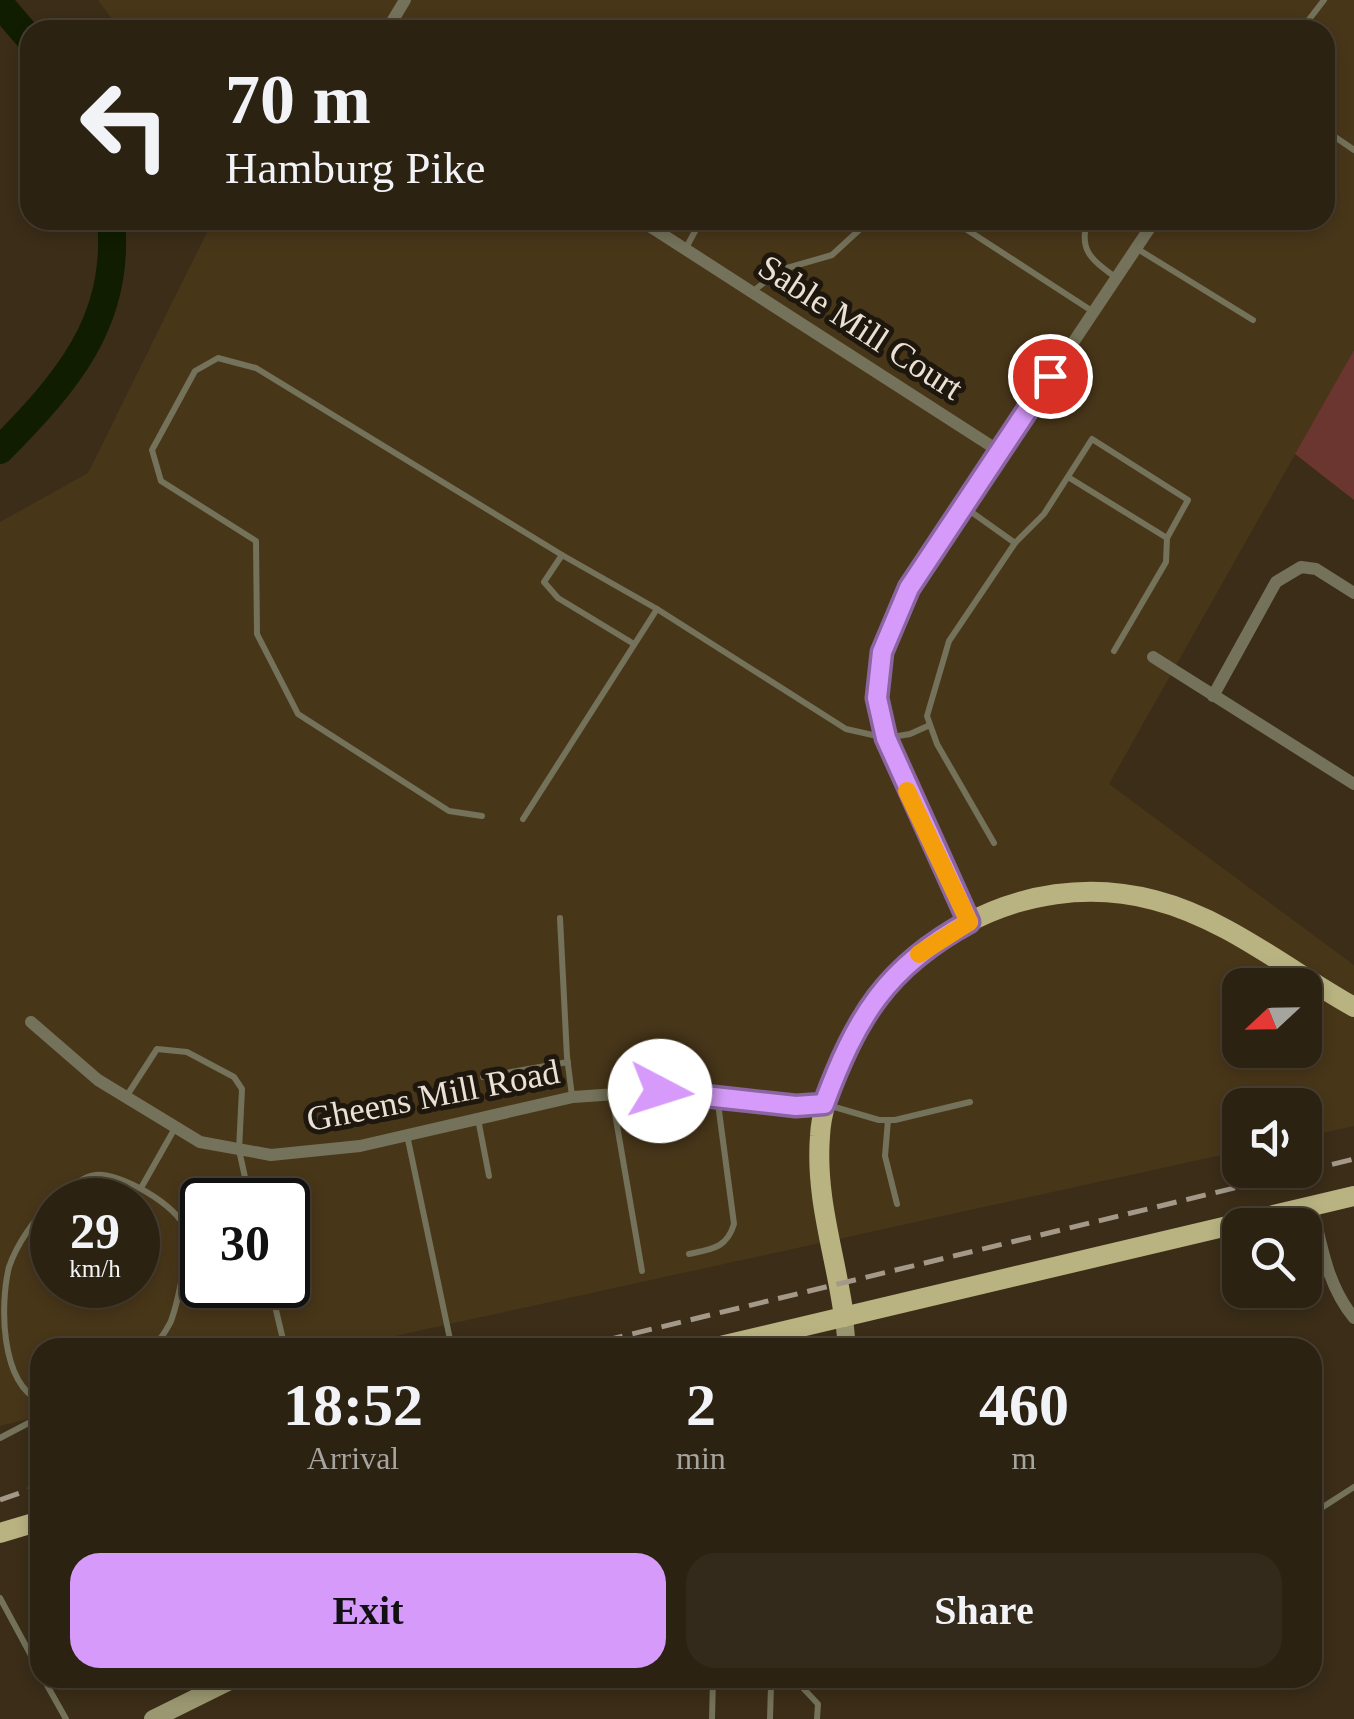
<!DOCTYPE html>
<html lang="en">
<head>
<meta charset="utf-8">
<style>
  :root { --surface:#2c2212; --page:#342a1b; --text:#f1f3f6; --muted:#a6a49f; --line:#483f32; --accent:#d69bfa }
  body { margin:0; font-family:"Times New Roman",serif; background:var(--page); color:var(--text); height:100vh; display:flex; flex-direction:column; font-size:38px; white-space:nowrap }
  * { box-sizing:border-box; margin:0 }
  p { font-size:32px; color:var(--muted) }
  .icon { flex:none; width:55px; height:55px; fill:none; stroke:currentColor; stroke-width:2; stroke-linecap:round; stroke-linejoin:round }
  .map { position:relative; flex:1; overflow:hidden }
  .drawer { position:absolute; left:30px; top:1338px; width:1292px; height:350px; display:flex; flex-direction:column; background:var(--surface); border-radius:30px; box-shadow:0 5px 15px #0003,0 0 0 2px var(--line) }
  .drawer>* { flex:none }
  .banner { position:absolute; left:20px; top:20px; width:1315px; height:210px; border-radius:30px; box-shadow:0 5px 15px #0003,0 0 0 2px var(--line); background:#2c2212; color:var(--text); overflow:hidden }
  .needle { width:65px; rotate:248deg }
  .fabs { position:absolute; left:1222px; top:968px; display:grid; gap:20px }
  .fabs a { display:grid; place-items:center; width:100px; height:100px; border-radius:20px; background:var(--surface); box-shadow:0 5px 15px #0003,0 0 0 2px var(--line); font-size:50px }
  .speed { position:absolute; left:30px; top:1178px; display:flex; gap:20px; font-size:50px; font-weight:700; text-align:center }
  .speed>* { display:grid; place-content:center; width:130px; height:130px; border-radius:50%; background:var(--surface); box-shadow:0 5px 15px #0003,0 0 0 2px var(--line); line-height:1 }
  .speed small { font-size:25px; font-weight:400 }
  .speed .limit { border:5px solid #111; border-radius:15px; background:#fff; color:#111 }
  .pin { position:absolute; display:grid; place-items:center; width:85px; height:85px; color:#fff; margin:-42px; border:5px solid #fff; border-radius:50%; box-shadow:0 2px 10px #0007 }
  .me { position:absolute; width:110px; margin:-55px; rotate:95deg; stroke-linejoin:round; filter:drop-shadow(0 0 8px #0008) }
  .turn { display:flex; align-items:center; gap:35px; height:210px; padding:0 40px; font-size:45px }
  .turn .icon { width:130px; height:130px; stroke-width:2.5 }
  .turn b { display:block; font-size:70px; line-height:85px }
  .eta { display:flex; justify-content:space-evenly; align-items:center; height:170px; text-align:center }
  .eta b { font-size:60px; font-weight:800; line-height:70px }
  .action { display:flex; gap:20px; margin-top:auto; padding:20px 40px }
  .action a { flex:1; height:115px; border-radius:30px; background:var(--accent); color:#111; font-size:40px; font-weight:800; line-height:115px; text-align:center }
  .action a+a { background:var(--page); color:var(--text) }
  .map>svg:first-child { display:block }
</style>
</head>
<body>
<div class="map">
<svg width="1354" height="1719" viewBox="0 0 1354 1719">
  <rect width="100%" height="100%" fill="#3b2d18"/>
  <path fill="#483619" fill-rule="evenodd" d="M 98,0 L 1354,0 L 1354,350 L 1109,784 L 1354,965 L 1354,1126 L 1305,1137 L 1305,1105 L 1240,1105 L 1240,1151 L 345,1347 L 40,1348 L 40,1416 L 0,1426 L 0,522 L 88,473 L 213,220 L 1325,220 L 1325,30 L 120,30 ZM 1240,985 L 1305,985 L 1305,1050 L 1240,1050 ZM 52,1200 L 138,1200 L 138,1285 L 52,1285 ZM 202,1200 L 288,1200 L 288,1285 L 202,1285 Z"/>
  <polygon fill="#6b3630" points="1354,350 1354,500 1295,454"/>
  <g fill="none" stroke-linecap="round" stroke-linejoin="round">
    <g stroke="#101d00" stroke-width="28">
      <polyline points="0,4 30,39"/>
      <path d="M 0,450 C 66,383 121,321 111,220"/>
    </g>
    <g stroke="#74725a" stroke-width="6">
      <polyline points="1301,30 1324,0"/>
      <polyline points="1325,130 1354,150"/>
      <polyline points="952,220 1092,311"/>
      <path d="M 1087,220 C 1079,251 1091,259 1115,277"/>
      <polyline points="686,248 701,220"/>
      <polyline points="1136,248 1253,320"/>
      <polyline points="752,292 780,270 832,255 870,220"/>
      <polyline points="1068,477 1167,538"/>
      <polyline points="963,506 1015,543"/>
      <polyline points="634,644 558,598 544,582 562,555 657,609 846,729 886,738 910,734 930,725"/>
      <polyline points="482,816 449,811 298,714 257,634 256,541 161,481 152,450 195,371 218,358 256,368 562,555"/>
      <polyline points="523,819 657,609"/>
      <polyline points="994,843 937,744 927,716 949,641 1015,543 1044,514 1092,439 1188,500 1167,538 1166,562 1114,651"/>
      <polyline points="560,918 567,1057 572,1096"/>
      <polyline points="483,1077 568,1062"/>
      <polyline points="612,1096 642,1271"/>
      <polyline points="126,1097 157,1049 187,1052 234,1077 242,1089 239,1150 250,1200"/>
      <polyline points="831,1106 879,1120 895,1120 970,1102"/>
      <polyline points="478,1119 489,1176"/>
      <polyline points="888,1120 885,1156 897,1204"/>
      <polyline points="407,1135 451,1344 436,1348"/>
      <polyline points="141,1188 175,1128"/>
      <path d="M 56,1200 C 67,1191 81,1177 95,1175 C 118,1171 179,1206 185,1229 C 190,1247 178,1302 171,1321 C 167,1330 160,1339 154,1348"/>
      <path d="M 689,1254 C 712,1249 727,1248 734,1224 L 717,1096"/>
      <polyline points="270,1285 285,1348"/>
      <path d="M 40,1401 C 0,1382 0,1304 9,1267 C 17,1244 34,1219 52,1203"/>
      <polyline points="0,1438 40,1417"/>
      <polyline points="1312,1514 1354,1487"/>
      <polyline points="0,1598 40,1672"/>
      <polyline points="43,1678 66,1719"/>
      <polyline points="713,1683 802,1687 818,1704 817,1719"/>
      <polyline points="712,1719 713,1678"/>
      <polyline points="770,1719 771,1685"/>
    </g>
    <g stroke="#74725a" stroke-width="12">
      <polyline points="387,30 405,0"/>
      <polyline points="640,220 999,451"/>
      <polyline points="1153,657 1354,784"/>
      <polyline points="1213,696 1276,582 1301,567 1316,569 1354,593"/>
      <path d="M 969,922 C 942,864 882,760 877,699 C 874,660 894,623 909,588 L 1155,220"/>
      <polyline points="31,1022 98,1080 200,1142 271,1155 360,1146 573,1097 660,1091 796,1107 825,1105"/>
      <path d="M 1312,1206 C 1322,1247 1327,1285 1354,1318"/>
    </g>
    <g stroke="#9b9771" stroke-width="18">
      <polyline points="844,1317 847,1348"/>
      <polyline points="153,1719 236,1678"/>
    </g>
    <g stroke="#b9b382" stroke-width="20">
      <path d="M 844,1317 C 836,1256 815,1199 820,1136 C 821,1113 829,1092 837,1071 C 882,945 1023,865 1154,900 C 1228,919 1289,971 1354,1007"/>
      <polyline points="712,1348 1354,1196"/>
      <polyline points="0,1533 40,1521"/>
    </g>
    <g stroke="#a49989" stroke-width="5" stroke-dasharray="20 10" stroke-linecap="butt">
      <polyline points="574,1348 1354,1159"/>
      <polyline points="0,1500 40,1486"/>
    </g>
  </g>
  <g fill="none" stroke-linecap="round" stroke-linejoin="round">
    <defs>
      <path id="route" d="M 660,1091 L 796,1106 L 824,1104 C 856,1018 886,967 969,922 L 886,738 L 877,698 L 882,652 L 909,588 L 1050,376"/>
    </defs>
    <use href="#route" stroke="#8b65a2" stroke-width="25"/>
    <use href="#route" stroke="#d69bfa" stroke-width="18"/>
    <polyline stroke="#f59e0b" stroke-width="18" points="907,791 969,922 919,954"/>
  </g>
  <g text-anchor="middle" stroke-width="10" stroke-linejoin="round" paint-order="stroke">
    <g font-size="35" fill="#eae1d4" stroke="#1d170e">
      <text transform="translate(861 327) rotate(33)" y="12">Sable Mill Court</text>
      <text transform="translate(433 1095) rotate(-11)" y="12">Gheens Mill Road</text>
    </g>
  </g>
</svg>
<div class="fabs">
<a><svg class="needle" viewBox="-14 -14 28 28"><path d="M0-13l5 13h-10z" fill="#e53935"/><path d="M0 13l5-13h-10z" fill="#a6a49f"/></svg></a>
<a><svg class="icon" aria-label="sound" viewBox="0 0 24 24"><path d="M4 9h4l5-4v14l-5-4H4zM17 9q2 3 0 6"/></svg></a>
<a><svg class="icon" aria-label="search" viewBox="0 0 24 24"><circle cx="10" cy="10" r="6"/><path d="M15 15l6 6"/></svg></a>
</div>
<div class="speed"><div>29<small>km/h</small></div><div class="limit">30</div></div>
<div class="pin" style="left:1050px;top:376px;background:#d93025"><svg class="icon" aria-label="arrive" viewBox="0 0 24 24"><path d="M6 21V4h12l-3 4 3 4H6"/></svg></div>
<svg class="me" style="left:660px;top:1091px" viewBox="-20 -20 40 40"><circle r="19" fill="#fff"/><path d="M0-13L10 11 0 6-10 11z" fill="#d69bfa"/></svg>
<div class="banner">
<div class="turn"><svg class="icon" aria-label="left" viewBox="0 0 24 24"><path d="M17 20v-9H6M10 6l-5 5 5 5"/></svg><div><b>70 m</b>Hamburg Pike</div></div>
</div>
<section class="drawer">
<div class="eta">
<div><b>18:52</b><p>Arrival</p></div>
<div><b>2</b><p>min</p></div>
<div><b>460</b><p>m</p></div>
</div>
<div class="action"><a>Exit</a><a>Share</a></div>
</section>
</div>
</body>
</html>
